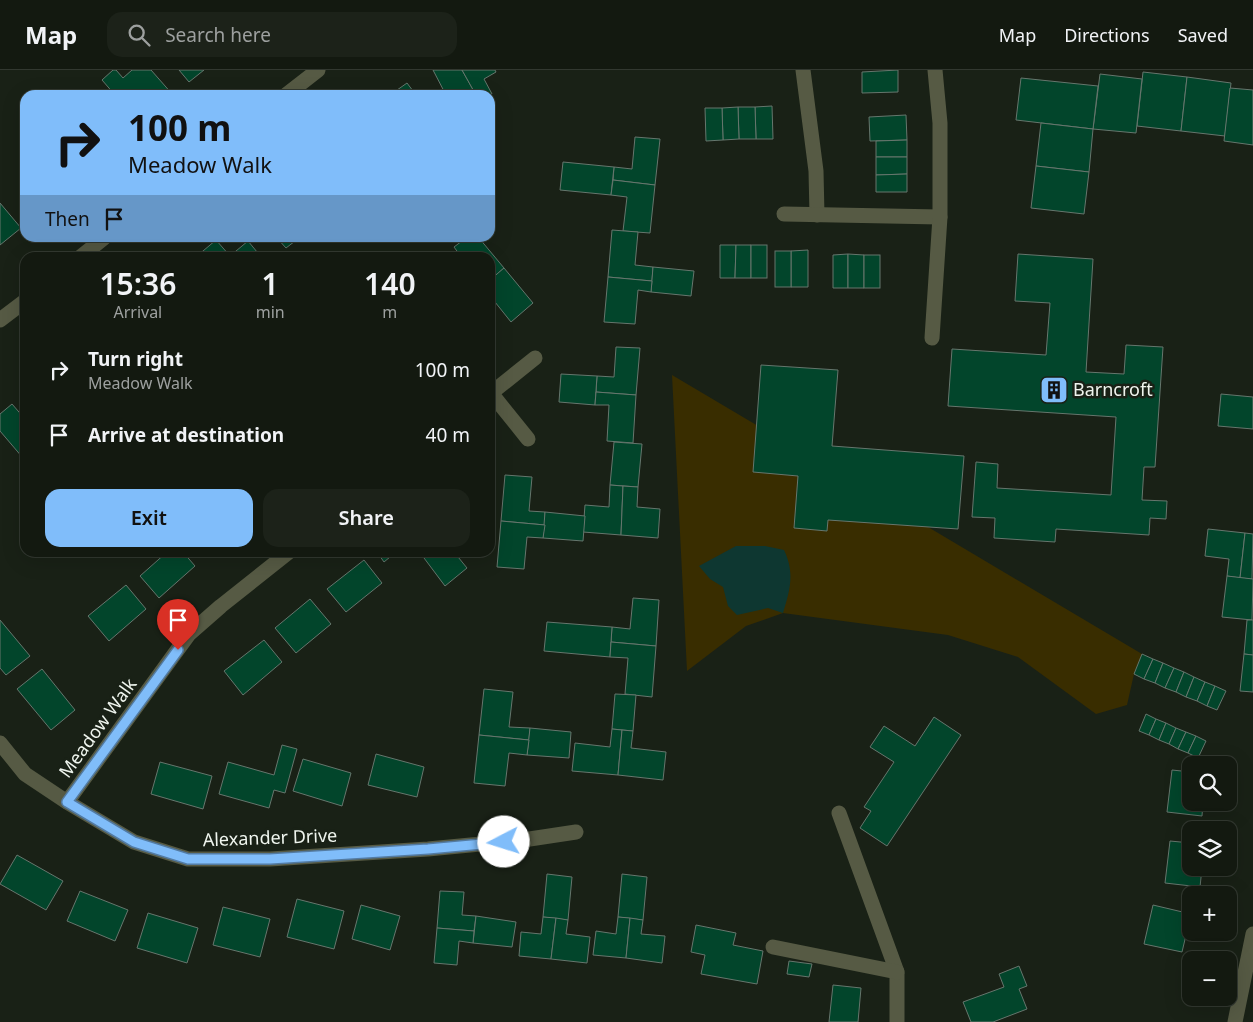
<!DOCTYPE html>
<html lang="en">
<head>
<meta charset="utf-8">
<style>
  :root { --surface:#131910; --page:#1c2219; --text:#f1f3f6; --muted:#9da09f; --line:#323830; --accent:#80bdfa }
  body { margin:0; font-family:"Noto Sans",sans-serif; background:var(--page); color:var(--text); height:100vh; display:flex; flex-direction:column; font-size:19px; white-space:nowrap }
  * { box-sizing:border-box; margin:0 }
  p { font-size:16px; color:var(--muted) }
  .icon { flex:none; width:28px; height:28px; fill:none; stroke:currentColor; stroke-width:2; stroke-linecap:round; stroke-linejoin:round }
  .map { position:relative; flex:1; overflow:hidden }
  .side { position:absolute; left:20px; top:182px; width:475px; height:305px; display:flex; flex-direction:column; background:var(--surface); border-radius:15px; box-shadow:0 5px 20px #0002,0 0 0 1px var(--line) }
  .side>* { flex:none }
  .hud { position:absolute; left:20px; top:20px; width:475px; height:152px; border-radius:15px; box-shadow:0 5px 20px #0002,0 0 0 1px var(--line); background:#80bdfa; color:#111; overflow:hidden }
  .tools { position:absolute; left:1182px; top:686px; display:grid; gap:10px }
  .tools a { display:grid; place-items:center; width:55px; height:55px; border-radius:10px; background:var(--surface); box-shadow:0 5px 20px #0002,0 0 0 1px var(--line); font-size:25px }
  .pin { position:absolute; display:grid; place-items:center; width:42px; height:42px; color:#fff; margin:-51px -21px; border-radius:50% 50% 50% 0; rotate:-45deg; box-shadow:0 0 5px #0007 }
  .pin .icon { rotate:45deg }
  .me { position:absolute; width:55px; margin:-28px; rotate:265deg; stroke-linejoin:round; filter:drop-shadow(0 0 4px #0008) }
  .turn { display:flex; align-items:center; gap:18px; height:105px; padding:0 25px; font-size:22px }
  .turn .icon { width:65px; height:65px; stroke-width:2.5 }
  .turn b { display:block; font-size:35px; line-height:42px }
  .then { display:flex; align-items:center; height:48px; padding:0 25px; background:#0003; gap:10px; font-size:19px }
  .eta { display:flex; justify-content:space-evenly; align-items:center; height:85px; text-align:center }
  .eta b { font-size:30px; font-weight:600; line-height:35px }
  .button { display:flex; gap:10px; margin-top:auto; padding:10px 25px }
  .button a { flex:1; height:58px; border-radius:15px; background:var(--accent); color:#111; font-size:20px; font-weight:600; line-height:58px; text-align:center }
  .button a+a { background:var(--page); color:var(--text) }
  ul { padding:0; list-style:none }
  li { display:flex; align-items:center; gap:15px; height:65px; padding:0 25px }
  li div { flex:1 }
  li b { display:block; font-size:19px }
  li em { font-style:normal }
  header { display:flex; align-items:center; gap:30px; box-sizing:border-box; height:70px; padding:0 25px; background:var(--surface); border-bottom:1px solid var(--line) }
  header strong { font-size:24px }
  nav { display:flex; gap:28px; margin-inline-start:auto; font-size:18px }
  .search { width:350px; height:45px; background:var(--page); display:flex; align-items:center; gap:12px; box-sizing:border-box; padding:0 18px; border-radius:15px; color:var(--muted); font-size:19px }
  .map>svg:first-child { display:block }
</style>
</head>
<body>
<header>
<strong>Map</strong>
<div class="search"><svg class="icon" aria-label="search" viewBox="0 0 24 24"><circle cx="10" cy="10" r="6"/><path d="M15 15l6 6"/></svg>Search here</div>
<nav><a>Map</a><a>Directions</a><a>Saved</a></nav>
</header>
<div class="map">
<svg width="1253" height="952" viewBox="0 0 1253 952">
  <rect width="100%" height="100%" fill="#192116"/>
  <polygon fill="#392d00" points="672,305 1142,584 1134,604 1127,635 1096,644 1018,587 948,565 783,543 746,556 687,601"/>
  <path fill="#0e3731" d="M 736,476 L 765,476 L 784,480 C 795,503 790,520 783,543 L 768,538 L 737,545 L 728,536 L 723,517 L 710,509 L 699,496 Z"/>
  <g fill="#02452b" stroke="#66766d">
    <polygon points="113,0 116,0 123,8 132,0 151,0 173,25 115,25 102,10"/>
    <polygon points="179,0 204,0 189,12"/>
    <polygon points="433,0 462,0 476,25 446,25"/>
    <polygon points="462,0 495,0 496,2 484,9 492,24 489,25 476,25"/>
    <polygon points="898,0 898,22 862,23 862,2"/>
    <polygon points="1143,2 1187,7 1181,61 1137,56"/>
    <polygon points="1100,4 1142,9 1136,63 1093,59"/>
    <polygon points="1187,7 1231,13 1225,66 1181,61"/>
    <polygon points="1021,8 1098,16 1093,59 1016,50"/>
    <polygon points="407,13 416,25 390,25"/>
    <polygon points="1230,18 1253,20 1253,75 1224,71"/>
    <polygon points="772,36 773,69 756,69 755,37"/>
    <polygon points="738,37 755,37 756,69 739,69"/>
    <polygon points="738,37 739,69 723,70 722,38"/>
    <polygon points="705,38 722,38 723,70 706,71"/>
    <polygon points="906,45 907,70 870,71 869,47"/>
    <polygon points="1041,53 1093,59 1089,102 1036,96"/>
    <polygon points="635,67 660,69 655,115 613,110 614,97 632,99"/>
    <polygon points="907,70 907,87 876,87 876,71"/>
    <polygon points="876,87 907,87 907,104 876,105"/>
    <polygon points="563,92 614,97 611,125 560,120"/>
    <polygon points="1036,96 1089,102 1084,144 1031,138"/>
    <polygon points="907,104 907,122 876,122 876,105"/>
    <polygon points="613,110 655,115 650,163 623,161 627,127 611,125"/>
    <polygon points="0,133 21,158 0,175"/>
    <polygon points="612,160 638,162 635,195 653,197 652,211 608,207"/>
    <polygon points="277,168 299,168 286,178"/>
    <polygon points="466,168 479,168 504,198 490,210 490,188 462,188 454,177"/>
    <polygon points="216,170 230,186 248,171 262,188 199,188 197,186"/>
    <polygon points="720,175 736,175 735,208 720,208"/>
    <polygon points="736,175 751,175 751,208 735,208"/>
    <rect x="751" y="175" width="16" height="33"/>
    <polygon points="808,180 808,217 791,217 791,181"/>
    <rect x="775" y="181" width="16" height="36"/>
    <polygon points="848,184 848,218 833,218 833,185"/>
    <polygon points="848,184 864,185 864,218 848,218"/>
    <polygon points="1018,184 1093,189 1086,302 1124,304 1126,275 1163,277 1155,397 1144,397 1142,430 1167,431 1166,449 1150,448 1149,465 1056,459 1055,472 994,468 995,448 972,447 976,392 998,394 997,418 1111,425 1116,347 948,336 952,279 1046,285 1050,233 1015,231"/>
    <rect x="864" y="185" width="16" height="33"/>
    <polygon points="653,197 694,201 691,226 651,222"/>
    <polygon points="504,198 533,233 511,252 491,227 490,228 490,210"/>
    <polygon points="608,207 652,211 651,222 638,220 635,254 604,252"/>
    <polygon points="616,277 640,278 636,325 596,322 597,306 614,307"/>
    <polygon points="761,295 838,300 832,376 964,386 958,459 828,450 827,461 794,458 798,406 753,402"/>
    <polygon points="561,304 597,306 595,335 559,332"/>
    <polygon points="596,322 636,325 633,373 607,371 609,335 595,335"/>
    <polygon points="1221,324 1253,327 1253,359 1218,356"/>
    <polygon points="12,334 25,349 25,386 23,388 0,361 0,344"/>
    <polygon points="614,372 642,374 638,417 610,415"/>
    <polygon points="505,405 532,407 529,441 545,442 545,455 501,451"/>
    <polygon points="610,415 623,416 621,465 583,462 585,435 609,437"/>
    <polygon points="623,416 638,417 637,437 660,439 658,468 621,465"/>
    <polygon points="545,442 585,446 583,471 543,468"/>
    <polygon points="501,451 545,455 543,468 527,467 524,499 497,497"/>
    <polygon points="1208,459 1245,463 1240,508 1227,506 1229,489 1205,486"/>
    <polygon points="1245,463 1253,464 1252,509 1240,508"/>
    <polygon points="167,482 183,482 195,496 159,528 140,506"/>
    <polygon points="377,482 396,482 384,492"/>
    <polygon points="423,482 454,482 467,498 445,516 421,484"/>
    <polygon points="364,490 382,513 346,542 327,519"/>
    <polygon points="1227,506 1253,509 1252,550 1222,547"/>
    <polygon points="126,515 146,539 109,571 88,546"/>
    <polygon points="633,528 659,530 656,576 611,572 612,557 630,559"/>
    <polygon points="310,529 331,554 296,583 275,558"/>
    <polygon points="0,550 30,586 6,605 0,598"/>
    <polygon points="1247,550 1253,550 1253,585 1244,584"/>
    <polygon points="547,552 612,557 610,587 544,581"/>
    <polygon points="264,570 282,592 243,625 224,601"/>
    <polygon points="611,572 656,576 652,627 625,624 628,588 610,587"/>
    <polygon points="1142,584 1153,589 1144,609 1134,604"/>
    <polygon points="1244,584 1253,585 1253,622 1240,621"/>
    <polygon points="1153,589 1163,593 1155,613 1144,609"/>
    <polygon points="1163,593 1174,598 1165,618 1155,613"/>
    <polygon points="1174,598 1184,602 1176,622 1165,618"/>
    <polygon points="42,599 75,640 51,660 17,619"/>
    <polygon points="1184,602 1194,607 1186,627 1176,622"/>
    <polygon points="1194,607 1205,612 1197,631 1186,627"/>
    <polygon points="1205,612 1215,616 1207,636 1197,631"/>
    <polygon points="1215,616 1226,621 1217,640 1207,636"/>
    <polygon points="484,619 513,622 509,657 530,658 529,670 479,665"/>
    <polygon points="615,624 636,625 633,661 612,659"/>
    <polygon points="1146,644 1156,649 1149,665 1139,661"/>
    <polygon points="934,647 961,665 887,776 860,758 871,741 864,737 894,692 870,677 884,656 915,676"/>
    <polygon points="1156,649 1166,653 1159,670 1149,665"/>
    <polygon points="1166,653 1176,658 1169,674 1159,670"/>
    <polygon points="530,658 571,662 569,688 527,685"/>
    <polygon points="1176,658 1186,662 1178,679 1169,674"/>
    <polygon points="612,659 622,660 618,705 572,701 575,673 610,677"/>
    <polygon points="622,660 633,661 631,678 666,682 663,710 618,705"/>
    <polygon points="1186,662 1196,666 1188,683 1178,679"/>
    <polygon points="479,665 529,670 527,685 509,683 505,716 474,713"/>
    <polygon points="1196,666 1206,671 1198,688 1188,683"/>
    <polygon points="282,675 297,679 285,723 274,720 269,738 219,724 228,692 274,705"/>
    <polygon points="376,684 424,697 417,727 368,715"/>
    <polygon points="303,689 351,703 342,736 293,721"/>
    <polygon points="160,692 212,706 203,739 151,724"/>
    <polygon points="1172,700 1191,702 1191,732 1203,732 1202,746 1167,742"/>
    <polygon points="1170,771 1191,773 1191,798 1202,798 1200,817 1165,813"/>
    <polygon points="17,785 63,811 46,840 0,814"/>
    <polygon points="547,804 572,807 568,850 543,847"/>
    <polygon points="622,804 647,807 643,850 618,847"/>
    <polygon points="80,821 128,840 115,871 67,851"/>
    <polygon points="440,821 464,822 462,845 476,846 474,861 437,858"/>
    <polygon points="297,829 344,841 334,879 287,867"/>
    <polygon points="361,835 400,846 390,880 352,869"/>
    <polygon points="1153,835 1191,844 1182,882 1144,874"/>
    <polygon points="223,837 270,849 260,887 213,875"/>
    <polygon points="148,843 198,858 187,893 137,878"/>
    <polygon points="476,846 516,852 512,877 473,873"/>
    <polygon points="543,847 556,848 551,889 519,886 521,862 541,864"/>
    <polygon points="618,847 630,848 626,888 593,885 596,861 616,864"/>
    <polygon points="556,848 568,850 566,864 590,867 587,893 551,889"/>
    <polygon points="630,848 643,850 641,864 665,866 662,893 626,888"/>
    <polygon points="696,855 736,863 733,875 763,881 757,914 701,904 705,885 691,882"/>
    <polygon points="437,858 474,861 473,873 459,871 457,895 434,893"/>
    <polygon points="789,891 812,894 809,907 787,904"/>
    <polygon points="1019,896 1027,916 1019,919 1027,939 993,952 971,952 963,932 1004,917 999,904"/>
    <polygon points="833,915 861,918 858,952 829,952"/>
  </g>
  <g fill="none" stroke-linecap="round" stroke-linejoin="round">
    <g stroke="#565a44" stroke-width="15">
      <polyline points="803,0 816,101 817,145"/>
      <polyline points="286,25 318,0"/>
      <polyline points="784,144 940,147"/>
      <polyline points="79,188 104,168"/>
      <polyline points="0,250 25,231"/>
      <polyline points="932,268 940,147 940,53 935,0"/>
      <polyline points="491,323 528,369"/>
      <polyline points="490,324 535,288"/>
      <polyline points="0,673 25,704 67,732 134,772 188,789 270,789 428,779 523,770 576,762"/>
      <polyline points="67,732 189,564 221,536 289,482"/>
      <polyline points="839,743 897,902 897,952"/>
      <polyline points="773,877 897,902"/>
      <polyline points="1235,952 1253,864"/>
    </g>
  </g>
  <g fill="none" stroke-linecap="round" stroke-linejoin="round">
    <defs>
      <polyline id="route" points="178,580 67,732 134,772 188,789 270,789 428,779 504,772"/>
    </defs>
    <use href="#route" stroke="#537ba2" stroke-width="12"/>
    <use href="#route" stroke="#80bdfa" stroke-width="9"/>
  </g>
  <defs>
    <symbol id="building-square" viewBox="-11 -11 22 22"><rect x="-9" y="-9" width="18" height="18" rx="4" fill="#80bdfa" stroke="#192116"/><path d="M-4-6H4V6H1V3H-1V6H-4ZM-2.5-4.3h1.7v1.8h-1.7ZM.8-4.3h1.7v1.8H.8ZM-2.5-1h1.7V.8h-1.7ZM.8-1h1.7V.8H.8Z" fill="#111"/></symbol>
  </defs>
  <g fill-rule="evenodd">
    <use href="#building-square" x="1038" y="304" width="32" height="32"/>
  </g>
  <g text-anchor="middle" stroke-width="5" stroke-linejoin="round" paint-order="stroke">
    <g font-size="18" fill="#eff5ee" stroke="#192116" text-anchor="start">
      <text x="1073" y="326">Barncroft</text>
    </g>
    <g font-size="18" fill="#eff5ee" stroke="#192116">
      <text transform="translate(98 658) rotate(-54)" y="6">Meadow Walk</text>
      <text transform="translate(270 768) rotate(-2)" y="6">Alexander Drive</text>
    </g>
  </g>
</svg>
<div class="tools">
<a><svg class="icon" aria-label="search" viewBox="0 0 24 24"><circle cx="10" cy="10" r="6"/><path d="M15 15l6 6"/></svg></a>
<a><svg class="icon" aria-label="layers" viewBox="0 0 24 24"><path d="M12 4l9 5-9 5-9-5zM3 14l9 5 9-5"/></svg></a>
<a>+</a>
<a>−</a>
</div>
<div class="pin" style="left:178px;top:580px;background:#d93025"><svg class="icon" aria-label="arrive" viewBox="0 0 24 24"><path d="M6 21V4h12l-3 4 3 4H6"/></svg></div>
<svg class="me" style="left:504px;top:772px" viewBox="-20 -20 40 40"><circle r="19" fill="#fff"/><path d="M0-13L10 11 0 6-10 11z" fill="#80bdfa"/></svg>
<div class="hud">
<div class="turn"><svg class="icon" aria-label="right" viewBox="0 0 24 24"><path d="M7 20v-9h11M14 6l5 5-5 5"/></svg><div><b>100 m</b>Meadow Walk</div></div>
<div class="then">Then<svg class="icon" aria-label="arrive" viewBox="0 0 24 24"><path d="M6 21V4h12l-3 4 3 4H6"/></svg></div>
</div>
<section class="side">
<div class="eta">
<div><b>15:36</b><p>Arrival</p></div>
<div><b>1</b><p>min</p></div>
<div><b>140</b><p>m</p></div>
</div>
<ul>
<li><svg class="icon" aria-label="right" viewBox="0 0 24 24"><path d="M7 20v-9h11M14 6l5 5-5 5"/></svg><div><b>Turn right</b><p>Meadow Walk</p></div><em>100 m</em></li>
<li><svg class="icon" aria-label="arrive" viewBox="0 0 24 24"><path d="M6 21V4h12l-3 4 3 4H6"/></svg><div><b>Arrive at destination</b></div><em>40 m</em></li>
</ul>
<div class="button"><a>Exit</a><a>Share</a></div>
</section>
</div>
</body>
</html>
